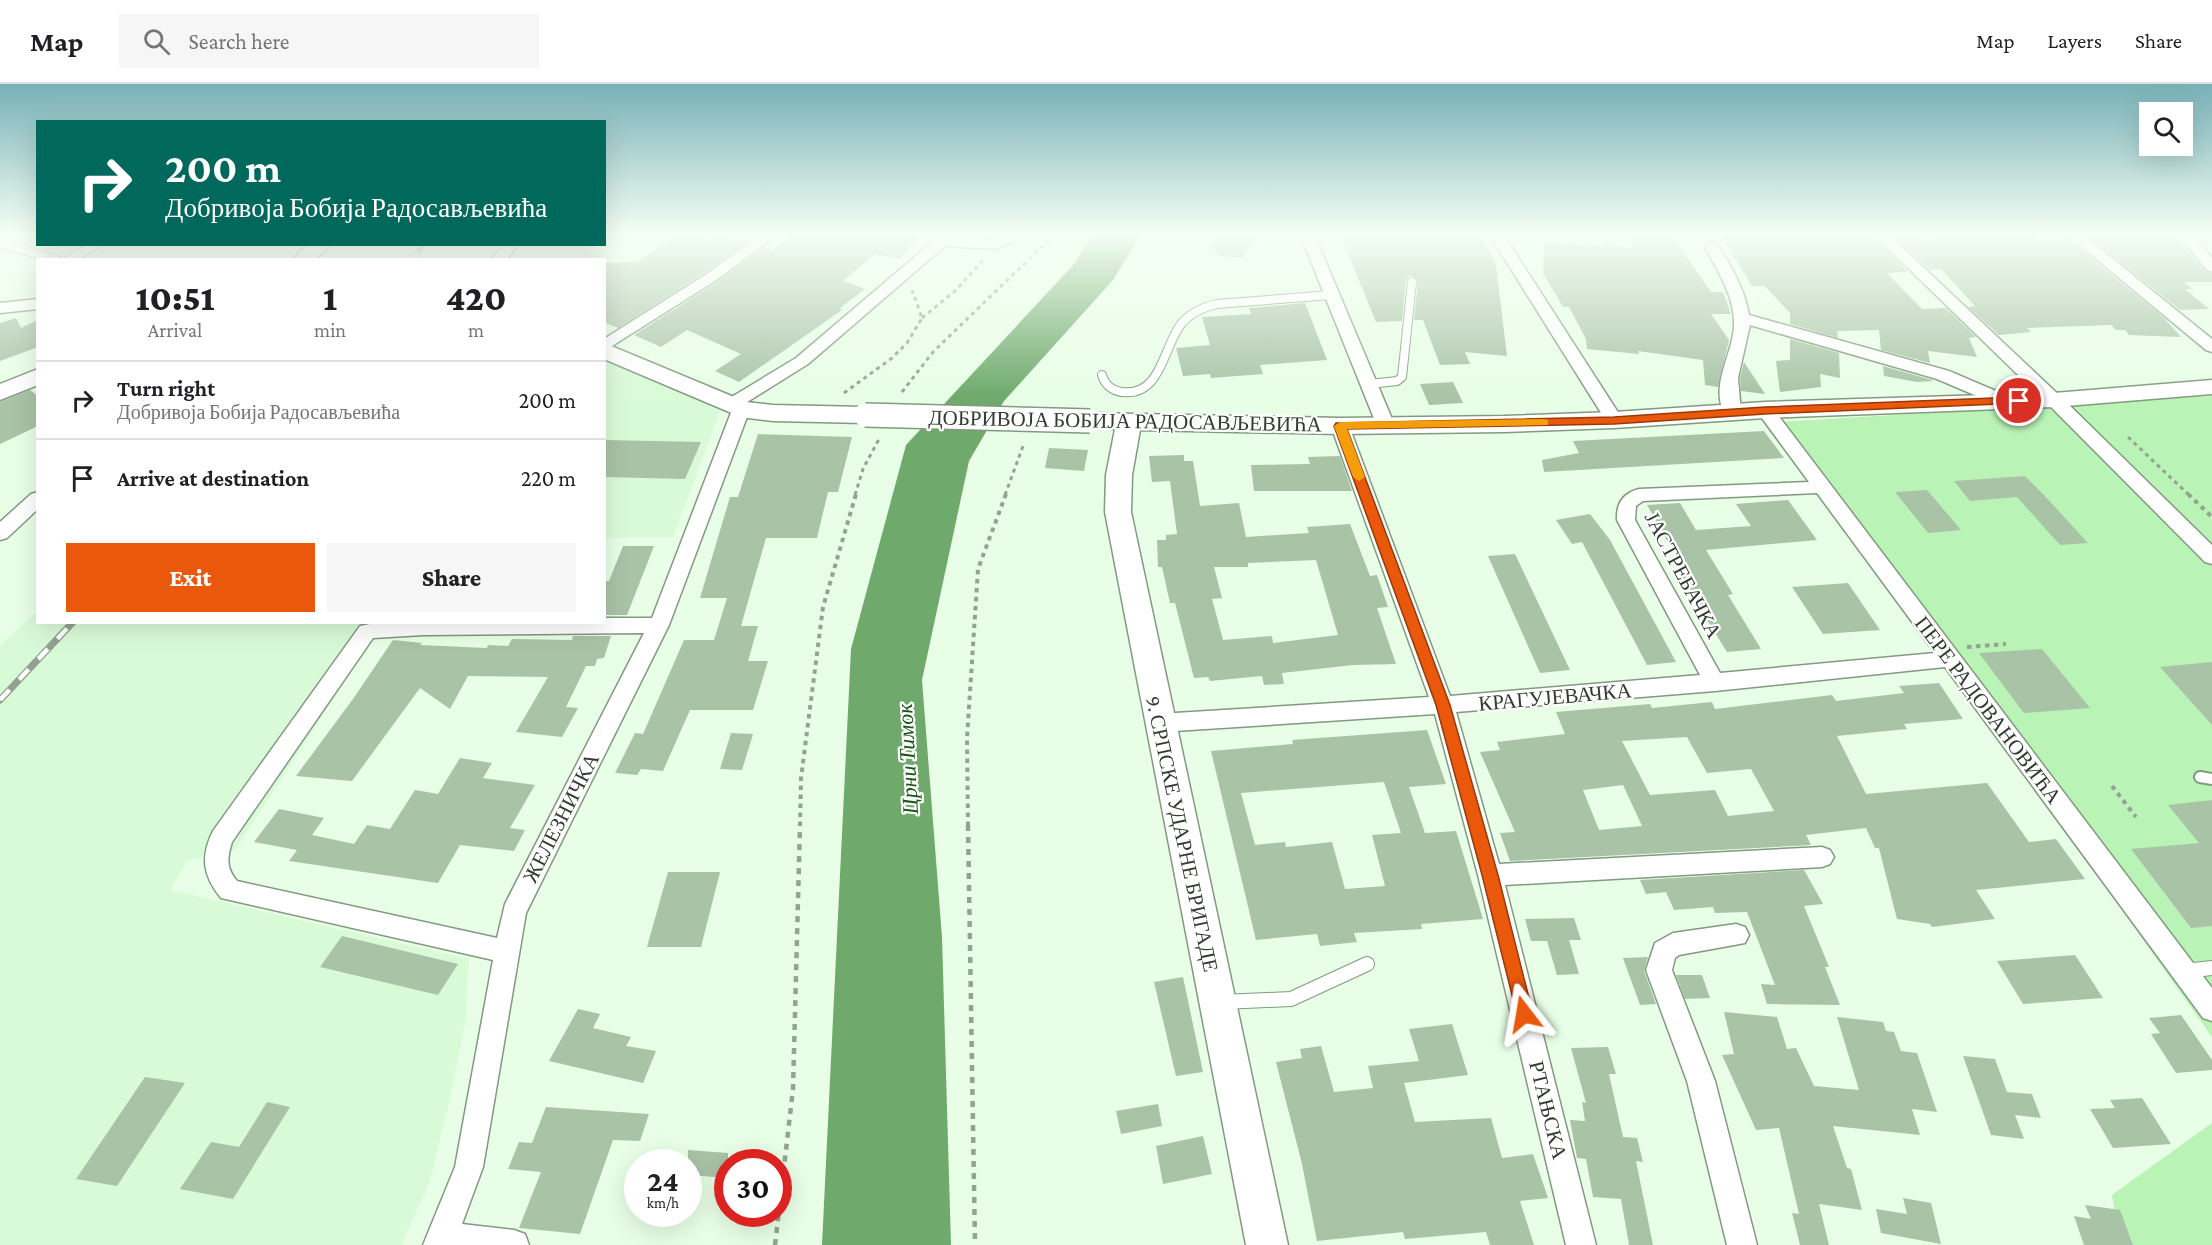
<!DOCTYPE html>
<html lang="en">
<head>
<meta charset="utf-8">
<style>
  :root { --surface:#fff; --page:#f6f6f6; --text:#202124; --muted:#757577; --line:#e0e0e0; --accent:#ea580c }
  body { margin:0; font-family:"Crimson Pro",serif; background:var(--page); color:var(--text); height:100vh; display:flex; flex-direction:column; font-size:22px; white-space:nowrap }
  * { box-sizing:border-box; margin:0 }
  p { font-size:20px; color:var(--muted) }
  .icon { flex:none; width:33px; height:33px; fill:none; stroke:currentColor; stroke-width:2; stroke-linecap:round; stroke-linejoin:round }
  .map { position:relative; flex:1; overflow:hidden }
  .side { position:absolute; left:36px; top:174px; width:570px; height:366px; display:flex; flex-direction:column; background:var(--surface); border-radius:0px; box-shadow:0 6px 24px #0002 }
  .side>* { flex:none }
  .top-card { position:absolute; left:36px; top:36px; width:570px; height:126px; border-radius:0px; box-shadow:0 6px 24px #0002; background:#00695c; color:#fff; overflow:hidden }
  .fabs { position:absolute; left:2139px; top:18px; display:grid; gap:12px }
  .fabs a { display:grid; place-items:center; width:54px; height:54px; border-radius:0px; background:var(--surface); box-shadow:0 6px 24px #0002; font-size:30px }
  .speed { position:absolute; left:624px; top:1065px; display:flex; gap:12px; font-size:30px; font-weight:700; text-align:center }
  .speed>* { display:grid; place-content:center; width:78px; height:78px; border-radius:50%; background:var(--surface); box-shadow:0 6px 24px #0002; line-height:1 }
  .speed small { font-size:15px; font-weight:400 }
  .speed .limit { border:9px solid #d22; background:#fff; color:#111 }
  .pin { position:absolute; display:grid; place-items:center; width:51px; height:51px; color:#fff; margin:-26px; border:3px solid #fff; border-radius:50%; box-shadow:0 2px 6px #0007 }
  .me { position:absolute; width:66px; margin:-33px; rotate:346deg; stroke-linejoin:round; filter:drop-shadow(0 0 4px #0008) }
  .turn { display:flex; align-items:center; gap:21px; height:126px; padding:0 30px; font-size:27px }
  .turn .icon { width:78px; height:78px; stroke-width:2.5 }
  .turn b { display:block; font-size:42px; line-height:51px }
  .eta { display:flex; justify-content:space-evenly; align-items:center; height:102px; text-align:center }
  .eta b { font-size:36px; font-weight:800; line-height:42px }
  .action { display:flex; gap:12px; margin-top:auto; padding:12px 30px }
  .action a { flex:1; height:69px; border-radius:0px; background:var(--accent); color:#fff; font-size:24px; font-weight:800; line-height:69px; text-align:center }
  .action a+a { background:var(--page); color:var(--text) }
  ul { padding:0; list-style:none }
  li { display:flex; align-items:center; gap:18px; height:78px; padding:0 30px; border-top:2px solid var(--line) }
  li div { flex:1 }
  li b { display:block; font-size:22px }
  li em { font-style:normal }
  header { display:flex; align-items:center; gap:36px; box-sizing:border-box; height:84px; padding:0 30px; background:var(--surface); border-bottom:2px solid var(--line) }
  header strong { font-size:28px }
  nav { display:flex; gap:33px; margin-inline-start:auto; font-size:21px }
  .search { width:420px; height:54px; background:var(--page); display:flex; align-items:center; gap:15px; box-sizing:border-box; padding:0 21px; border-radius:0px; color:var(--muted); font-size:22px }
  .map>svg:first-child { display:block }
</style>
</head>
<body>
<header>
<strong>Map</strong>
<div class="search"><svg class="icon" aria-label="search" viewBox="0 0 24 24"><circle cx="10" cy="10" r="6"/><path d="M15 15l6 6"/></svg>Search here</div>
<nav><a>Map</a><a>Layers</a><a>Share</a></nav>
</header>
<div class="map">
<svg width="2212" height="1161" viewBox="0 0 2212 1161">
  <rect width="100%" height="100%" fill="#e8fee6"/>
  <g fill="#d9fad7">
    <polygon points="605,273 720,327 673,453 605,454"/>
    <polygon points="37,527 38,538 383,539 235,766 187,777 170,806 469,875 465,940 450,1014 429,1100 401,1161 0,1161 0,562"/>
  </g>
  <g fill="#baf3b6">
    <polygon points="2212,312 2212,953 1776,338"/>
    <polygon points="2212,1039 2212,1161 2120,1161 2112,1111"/>
  </g>
  <polygon fill="#6faa6c" points="1092,150 1141,150 1113,196 1004,317 969,377 922,596 942,853 951,1161 822,1161 851,565 906,361 1075,179"/>
  <g fill="#a9c3a7" fill-rule="evenodd">
    <polygon points="678,150 691,150 711,156 718,151 746,159 704,189 618,244 604,238 604,179 637,178"/>
    <polygon points="791,150 921,150 900,175 875,170 843,197 865,205 840,224 842,226 739,298 715,287 741,270 687,246 661,263 634,251 716,199 764,163 773,166"/>
    <polygon points="1220,150 1258,150 1242,174 1220,172 1210,162"/>
    <polygon points="1340,150 1366,150 1368,154 1414,153 1413,150 1481,150 1496,181 1507,272 1465,268 1470,280 1440,281 1423,236 1414,236 1418,198 1413,192 1409,192 1406,197 1402,237 1376,238"/>
    <polygon points="1634,150 1671,150 1711,208 1723,208 1731,230 1711,230 1729,256 1718,303 1705,301 1703,276 1638,267 1639,270 1587,265 1586,255 1569,223 1563,223 1543,189 1545,158 1605,163 1605,160 1630,164"/>
    <polygon points="1720,150 1871,150 1908,188 1887,189 1922,225 1946,224 1976,253 1969,254 1977,273 1928,267 1930,279 1881,266 1879,246 1837,247 1838,254 1790,240 1790,229 1765,202 1752,202"/>
    <polygon points="1891,150 1918,150 1918,155 2010,150 2034,150 2040,156 2068,155 2163,233 2181,253 2129,251 2125,246 2116,246 2111,241 2027,244 2031,248 1999,251 1968,223 1975,222 1941,185 1930,186"/>
    <polygon points="2095,150 2172,150 2205,187 2212,190 2212,198 2184,198 2192,205 2185,205 2209,225 2180,226 2090,154 2100,154"/>
    <polygon points="1305,219 1327,276 1260,281 1263,290 1211,294 1210,290 1183,292 1176,264 1210,261 1202,233 1251,230 1249,224"/>
    <polygon points="16,234 21,244 38,236 38,263 0,277 0,239"/>
    <polygon points="1790,255 1839,269 1840,294 1820,290 1821,303 1780,308 1776,277 1790,276"/>
    <polygon points="1744,278 1765,310 1741,307 1740,294"/>
    <polygon points="1883,282 1932,296 1933,297 1917,298 1884,292"/>
    <polygon points="1453,298 1463,319 1429,321 1420,300"/>
    <polygon points="30,306 38,312 38,342 0,360 0,318"/>
    <polygon points="1764,347 1784,374 1544,388 1542,376 1579,369 1573,357"/>
    <polygon points="758,350 852,353 838,408 828,408 817,454 766,454 741,542 758,542 748,577 768,577 753,626 690,626 663,687 641,685 637,691 615,689 635,649 643,650 684,556 714,556 727,514 700,514 730,413 738,413"/>
    <polygon points="604,356 701,358 685,395 604,393"/>
    <polygon points="1049,364 1088,366 1084,387 1045,384"/>
    <path d="M 1184,371 L 1184,377 L 1193,377 L 1200,422 L 1239,419 L 1246,453 L 1309,449 L 1307,443 L 1350,440 L 1370,492 L 1377,491 L 1388,523 L 1377,524 L 1396,580 L 1353,581 L 1282,589 L 1284,600 L 1264,601 L 1262,592 L 1210,597 L 1208,593 L 1194,594 L 1175,519 L 1170,519 L 1162,483 L 1158,483 L 1157,456 L 1166,456 L 1166,451 L 1177,450 L 1170,397 L 1152,398 L 1149,372 ZM 1316,476 L 1338,551 L 1273,559 L 1272,552 L 1223,556 L 1212,515 L 1222,514 L 1214,483 L 1248,483 L 1248,479 Z"/>
    <polygon points="1340,372 1352,407 1254,407 1251,381 1310,380 1308,373"/>
    <polygon points="2025,392 2044,411 2088,459 2060,461 2017,413 1970,417 1954,397"/>
    <polygon points="1927,406 1961,446 1928,449 1895,408"/>
    <polygon points="1788,416 1817,456 1706,466 1733,510 1728,511 1761,565 1727,568 1676,486 1683,485 1647,421 1680,419 1696,446 1751,442 1736,420"/>
    <polygon points="1590,430 1610,456 1676,578 1647,581 1582,458 1572,460 1556,436"/>
    <polygon points="623,462 654,462 627,531 604,531 604,497 609,497"/>
    <polygon points="1515,470 1570,586 1540,589 1488,472"/>
    <polygon points="1848,499 1880,546 1823,550 1792,503"/>
    <polygon points="573,552 611,552 604,574 597,575 595,582 586,582 566,623 578,624 562,653 516,648 548,593 468,592 450,625 420,604 352,697 296,692 353,615 393,556 422,559 420,561 487,564 488,561 508,562 512,555 572,556"/>
    <polygon points="2042,565 2090,624 2024,629 1979,569"/>
    <polygon points="2212,578 2212,641 2160,583"/>
    <path d="M 1939,599 L 1963,635 L 1904,640 L 1907,645 L 1837,652 L 1866,710 L 1987,699 L 2029,758 L 2056,755 L 2085,795 L 1976,806 L 1995,835 L 1932,843 L 1930,840 L 1897,835 L 1879,764 L 1875,764 L 1866,744 L 1806,751 L 1811,761 L 1510,777 L 1500,749 L 1515,748 L 1480,668 L 1500,666 L 1497,658 L 1565,650 L 1556,628 L 1650,620 L 1652,624 L 1712,618 L 1715,625 L 1832,611 L 1836,617 L 1904,609 L 1899,602 ZM 1687,653 L 1707,689 L 1751,685 L 1774,727 L 1728,732 L 1715,706 L 1650,711 L 1622,657 ZM 1623,701 L 1642,742 L 1599,746 L 1583,706 Z"/>
    <path d="M 1427,646 L 1446,700 L 1409,703 L 1425,749 L 1456,747 L 1483,835 L 1421,840 L 1422,845 L 1354,849 L 1357,858 L 1320,862 L 1317,850 L 1256,856 L 1211,667 L 1293,660 L 1292,656 ZM 1384,698 L 1401,749 L 1372,751 L 1385,802 L 1345,805 L 1332,758 L 1286,763 L 1285,758 L 1255,761 L 1241,709 Z"/>
    <polygon points="731,649 753,650 742,686 720,685"/>
    <polygon points="460,674 492,679 483,694 535,701 510,744 525,746 514,767 460,761 438,799 289,777 297,766 254,758 279,725 324,734 312,751 354,760 367,741 390,745 415,706 438,710"/>
    <polygon points="2212,716 2212,842 2191,844 2131,765 2199,759 2168,721"/>
    <polygon points="1804,786 1823,820 1804,822 1829,883 1825,883 1840,921 1767,920 1761,900 1775,901 1747,828 1715,829 1713,823 1674,826 1666,808 1646,810 1640,796"/>
    <polygon points="668,788 720,788 701,863 647,863"/>
    <polygon points="1574,834 1581,856 1569,856 1579,890 1557,891 1547,857 1531,857 1525,835"/>
    <polygon points="342,852 458,880 438,911 320,883"/>
    <polygon points="2075,871 2103,914 2023,920 1997,877"/>
    <polygon points="1648,873 1644,887 1656,920 1640,921 1623,874"/>
    <polygon points="1676,891 1702,891 1710,914 1685,915"/>
    <polygon points="1183,893 1203,988 1176,992 1154,898"/>
    <polygon points="578,925 600,930 593,944 631,953 626,962 656,967 643,999 549,977"/>
    <polygon points="1724,928 1777,933 1787,965 1796,964 1814,1002 1859,1006 1837,933 1883,938 1886,947 1894,948 1901,967 1917,969 1937,1028 1912,1025 1920,1051 1833,1042 1847,1084 1851,1085 1862,1126 1819,1120 1829,1161 1800,1161 1792,1129 1799,1130 1779,1044 1756,1046 1722,971 1734,970"/>
    <polygon points="2181,931 2212,976 2212,986 2176,989 2151,950 2160,949 2149,934"/>
    <polygon points="1452,940 1468,991 1404,999 1415,1038 1491,1034 1502,1074 1533,1070 1548,1114 1520,1117 1534,1161 1490,1161 1486,1148 1405,1155 1403,1148 1317,1157 1302,1080 1276,978 1302,974 1300,965 1321,962 1334,1008 1373,1004 1368,982 1419,977 1409,945"/>
    <polygon points="1608,963 1616,990 1609,990 1623,1053 1637,1054 1643,1078 1636,1077 1653,1161 1629,1161 1621,1115 1593,1113 1586,1075 1577,1074 1570,1036 1585,1037 1582,1018 1586,1019 1571,964"/>
    <polygon points="1963,972 1995,975 2007,1008 2032,1010 2041,1034 2015,1031 2024,1055 1991,1051"/>
    <polygon points="145,993 185,999 117,1102 76,1095"/>
    <polygon points="2142,1014 2171,1060 2113,1064 2090,1025 2115,1024 2110,1016"/>
    <polygon points="267,1018 290,1023 233,1115 180,1105 211,1058 239,1063"/>
    <polygon points="1158,1020 1162,1042 1121,1050 1116,1027"/>
    <polygon points="546,1023 649,1030 640,1057 613,1056 580,1150 519,1144 541,1088 508,1085 519,1058 532,1059"/>
    <polygon points="1203,1052 1212,1090 1163,1100 1156,1062"/>
    <polygon points="688,1066 728,1069 728,1094 688,1091"/>
    <polygon points="1903,1114 1931,1119 1941,1160 1881,1149 1876,1125 1907,1130"/>
    <polygon points="2085,1121 2120,1126 2133,1161 2084,1161 2074,1132 2091,1135"/>
  </g>
  <g fill="none" stroke-linecap="round" stroke-linejoin="round">
    <defs>
      <g id="lane-far2">
        <polyline points="0,159 57,176"/>
        <polyline points="68,176 97,160"/>
        <path d="M 1102,291 C 1105,301 1111,306 1122,308 C 1161,313 1163,264 1181,240 C 1190,229 1204,223 1217,220 L 1331,211"/>
        <polyline points="1369,300 1397,297 1402,293 1412,198"/>
      </g>
      <polyline id="lane-far1" points="2200,693 2212,695"/>
      <g id="lane">
        <polyline points="2185,887 2212,884"/>
        <polyline points="1222,918 1291,915 1367,880"/>
      </g>
      <g id="street">
        <polygon points="762,150 778,150 715,197 604,267 604,255 705,191"/>
        <path d="M 1009,150 L 1028,150 L 1026,153 L 995,165 L 945,162 L 808,280 L 744,320 L 750,325 L 669,541 L 526,829 L 483,1083 L 462,1140 L 514,1146 L 525,1150 L 529,1161 L 423,1161 L 455,1083 L 493,876 L 221,814 C 203,792 200,773 213,747 L 360,542 L 380,538 L 604,538 L 604,534 L 652,534 L 732,326 L 725,325 L 722,321 L 725,317 L 796,274 L 937,154 L 993,156 ZM 644,549 L 505,820 L 497,854 L 237,797 C 226,784 227,774 232,758 L 373,554 L 423,551 Z"/>
        <polygon points="1300,150 1314,150 1395,342 1392,346 1380,346 1377,342"/>
        <polygon points="1489,150 1503,150 1623,336 1620,340 1608,340"/>
        <polygon points="1873,150 1888,150 2060,312 2212,461 2212,480 2205,478 2048,320"/>
        <polygon points="2066,150 2082,150 2212,255 2212,268 2206,266"/>
        <polygon points="2177,150 2192,150 2212,174 2212,188 2207,186"/>
        <path d="M 1712,159 L 1717,160 C 1731,181 1745,206 1749,231 L 1949,287 L 2010,313 L 2013,317 L 2010,321 L 1998,321 L 1937,295 L 1750,241 L 1738,294 L 1741,328 L 1738,332 L 1726,332 C 1707,302 1736,267 1734,236 C 1733,210 1717,186 1705,163 Z"/>
        <polygon points="504,160 519,160 506,176 491,176"/>
        <polygon points="38,215 38,225 0,229 0,219"/>
        <path d="M 1765,321 L 1771,322 L 2212,904 L 2212,937 L 2203,934 L 1945,583 L 1715,607 L 1456,628 L 1499,780 L 1822,763 L 1830,766 L 1834,773 L 1830,780 L 1822,783 L 1505,801 L 1596,1161 L 1566,1161 L 1478,791 L 1435,630 L 1159,648 L 1151,645 L 1148,639 L 1151,633 L 1159,630 L 1429,613 L 1331,342 L 1334,338 L 1346,338 L 1349,342 L 1450,612 L 1700,591 L 1617,436 C 1616,420 1623,409 1639,405 L 1809,398 L 1756,326 L 1759,322 ZM 1817,409 L 1935,569 L 1720,589 L 1635,436 L 1636,422 L 1643,417 Z"/>
        <polygon points="38,408 38,425 7,454 0,456 0,438 31,410"/>
        <polygon points="1736,840 1745,843 1749,851 1745,859 1679,871 1675,874 1672,886 1715,997 1757,1161 1727,1161 1687,997 1646,886 1655,859 1673,849"/>
      </g>
      <g id="secondary">
        <polygon points="308,160 331,160 315,176 292,176"/>
        <polygon points="604,259 746,318 773,321 865,323 874,326 877,331 874,336 865,339 773,337 741,333 604,275"/>
        <polygon points="38,285 38,301 0,316 0,300"/>
        <polygon points="2212,296 2212,310 2054,323 1765,334 1614,344 1504,348 1340,350 1140,346 1132,391 1131,428 1288,1161 1246,1161 1105,428 1106,391 1115,345 1081,342 1078,337 1081,332 1090,329 1340,334 1504,332 1614,328 1765,318 2054,309"/>
      </g>
    </defs>
    <use href="#lane-far2" stroke="#829a80" stroke-width="10"/>
    <use href="#lane-far1" stroke="#829a80" stroke-width="14"/>
    <use href="#lane" stroke="#829a80" stroke-width="16"/>
    <use href="#street" stroke="#829a80" stroke-width="3"/>
    <use href="#secondary" stroke="#829a80" stroke-width="3"/>
    <g stroke="#92a391" stroke-width="3" stroke-dasharray="4 4" stroke-linecap="butt">
      <polyline points="922,234 955,207 983,176"/>
      <polyline points="902,308 933,268 1055,150"/>
      <polyline points="844,309 892,274 907,259 922,234 912,206"/>
      <polyline points="2128,353 2189,411"/>
      <polyline points="855,411 863,385 879,355"/>
      <polyline points="1005,411 1023,362"/>
    </g>
    <g stroke="#92a391" stroke-width="4" stroke-dasharray="4.5 4.5" stroke-linecap="butt">
      <polyline points="2188,410 2212,433"/>
      <polyline points="1967,563 2006,560"/>
      <polyline points="2112,702 2136,733"/>
      <polyline points="800,742 801,694 823,523 856,410"/>
      <polyline points="968,742 967,654 978,485 1006,410"/>
    </g>
    <g stroke="#92a391" stroke-width="4.5" stroke-dasharray="6 6" stroke-linecap="butt">
      <polyline points="968,741 975,1161"/>
      <polyline points="775,1161 793,1005 800,741"/>
    </g>
    <use href="#lane-far2" stroke="#fff" stroke-width="8"/>
    <use href="#lane-far1" stroke="#fff" stroke-width="10"/>
    <use href="#lane" stroke="#fff" stroke-width="14"/>
    <use href="#street" fill="#fff" fill-rule="evenodd"/>
    <use href="#secondary" fill="#fff" fill-rule="evenodd"/>
    <defs>
      <polyline id="rail-far1" points="411,176 424,160"/>
      <polyline id="rail" points="0,616 73,538"/>
    </defs>
    <use href="#rail-far1" stroke="#91a290" stroke-width="5"/>
    <use href="#rail" stroke="#91a290" stroke-width="7"/>
    <use href="#rail-far1" stroke="#fff" stroke-width="4" stroke-dasharray="10" stroke-linecap="butt"/>
    <use href="#rail" stroke="#fff" stroke-width="4.5" stroke-dasharray="14" stroke-linecap="butt"/>
    <defs>
      <polyline id="secondary-bridge" points="865,331 1090,337"/>
    </defs>
    <use href="#secondary-bridge" stroke="#829a80" stroke-width="26" stroke-linecap="butt"/>
    <use href="#secondary-bridge" stroke="#fff" stroke-width="23"/>
  </g>
  <linearGradient id="sky" x2="0" y2="1"><stop stop-color="#77b0b6"/><stop offset="0.48" stop-color="#f5fff4"/><stop offset="1" stop-color="#f5fff4" stop-opacity="0"/></linearGradient>
  <rect width="2212" height="312" fill="url(#sky)"/>
  <polygon fill="#ea580c" stroke="#983908" stroke-width="1.5" points="2019,313 2024,317 2022,319 1765,330 1614,340 1347,345 1450,621 1498,791 1533,930 1530,935 1524,938 1518,935 1482,791 1436,621 1334,342 1336,339 1614,333 1765,323"/>
  <polygon fill="#f59e0b" points="1544,335 1548,336 1548,341 1347,345 1365,393 1359,397 1353,393 1334,342 1340,338"/>
  <g text-anchor="middle" stroke-width="4.5" stroke-linejoin="round" paint-order="stroke">
    <g font-size="21" fill="#323d32" stroke="#fff">
      <text transform="translate(1125 337) rotate(1)" y="7">ДОБРИВОЈА БОБИЈА РАДОСАВЉЕВИЋА</text>
      <text transform="translate(1683 491) rotate(62)" y="7">ЈАСТРЕБАЧКА</text>
      <text transform="translate(1555 613) rotate(-5)" y="7">КРАГУЈЕВАЧКА</text>
      <text transform="translate(1988 626) rotate(53)" y="7">ПЕРЕ РАДОВАНОВИЋА</text>
      <text transform="translate(561 734) rotate(-63)" y="7">ЖЕЛЕЗНИЧКА</text>
      <text transform="translate(1182 750) rotate(78)" y="7">9. СРПСКЕ УДАРНЕ БРИГАДЕ</text>
      <text transform="translate(1548 1026) rotate(76)" y="7">РТАЊСКА</text>
    </g>
    <g font-size="22" font-style="italic" fill="#165416" stroke="#fff">
      <text transform="translate(907 675) rotate(-93)" y="8">Црни Тимок</text>
    </g>
  </g>
</svg>
<div class="fabs">
<a><svg class="icon" aria-label="search" viewBox="0 0 24 24"><circle cx="10" cy="10" r="6"/><path d="M15 15l6 6"/></svg></a>
</div>
<div class="speed"><div>24<small>km/h</small></div><div class="limit">30</div></div>
<div class="pin" style="left:2019px;top:317px;background:#d93025"><svg class="icon" aria-label="arrive" viewBox="0 0 24 24"><path d="M6 21V4h12l-3 4 3 4H6"/></svg></div>
<svg class="me" style="left:1524px;top:930px" viewBox="-20 -20 40 40"><path d="M0-17L14 15 0 8-14 15z" fill="#ea580c" stroke="#fff" stroke-width="4"/></svg>
<div class="top-card">
<div class="turn"><svg class="icon" aria-label="right" viewBox="0 0 24 24"><path d="M7 20v-9h11M14 6l5 5-5 5"/></svg><div><b>200 m</b>Добривоја Бобија Радосављевића</div></div>
</div>
<section class="side">
<div class="eta">
<div><b>10:51</b><p>Arrival</p></div>
<div><b>1</b><p>min</p></div>
<div><b>420</b><p>m</p></div>
</div>
<ul>
<li><svg class="icon" aria-label="right" viewBox="0 0 24 24"><path d="M7 20v-9h11M14 6l5 5-5 5"/></svg><div><b>Turn right</b><p>Добривоја Бобија Радосављевића</p></div><em>200 m</em></li>
<li><svg class="icon" aria-label="arrive" viewBox="0 0 24 24"><path d="M6 21V4h12l-3 4 3 4H6"/></svg><div><b>Arrive at destination</b></div><em>220 m</em></li>
</ul>
<div class="action"><a>Exit</a><a>Share</a></div>
</section>
</div>
</body>
</html>
